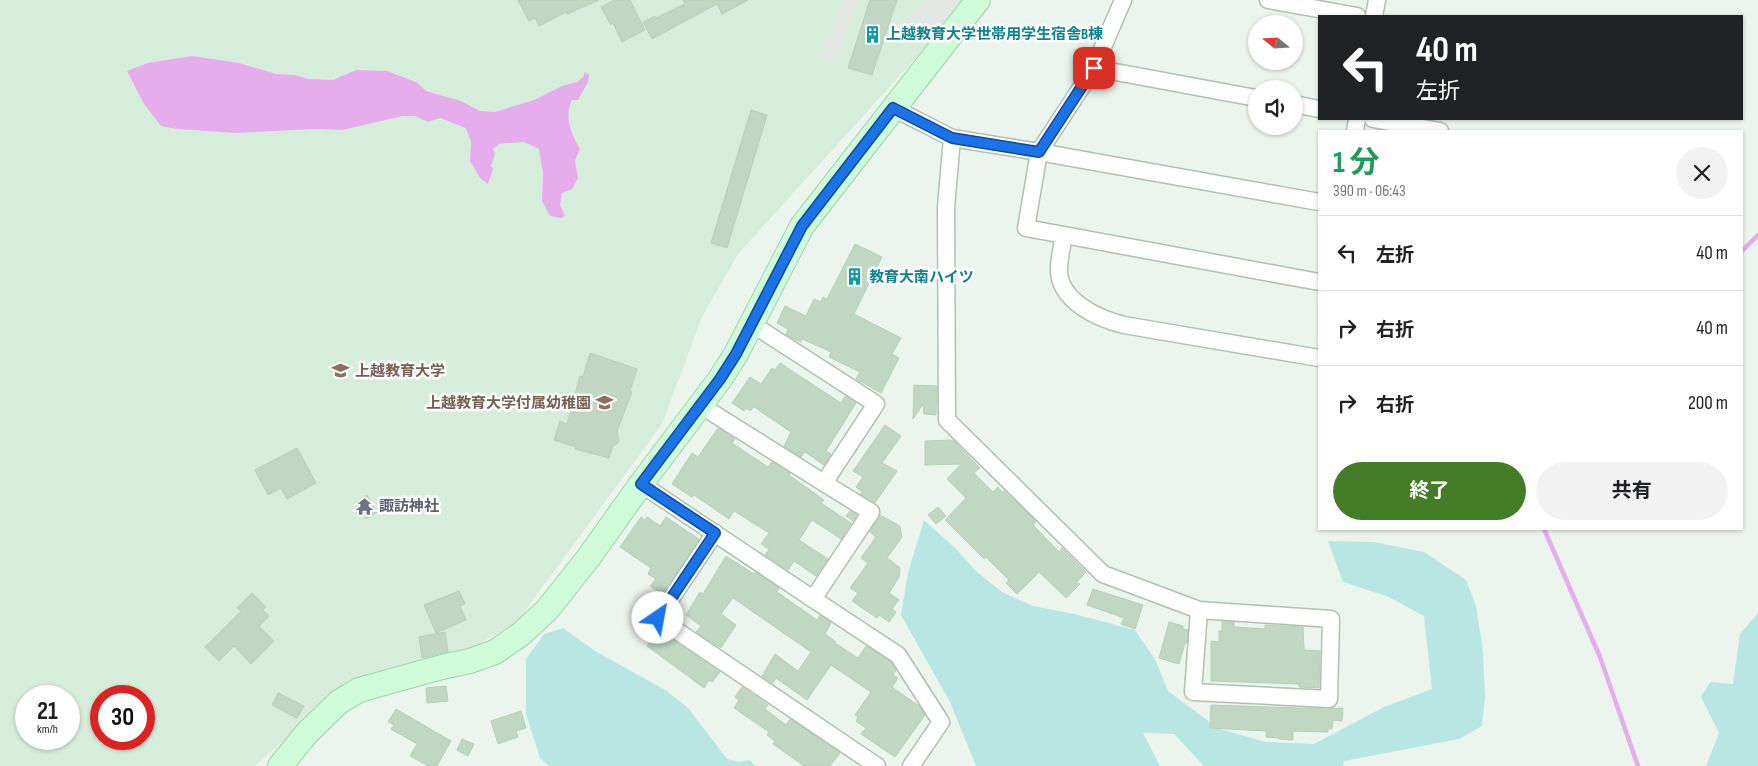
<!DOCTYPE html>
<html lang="ja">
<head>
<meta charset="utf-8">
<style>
  :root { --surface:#fff; --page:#f2f2f2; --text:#202124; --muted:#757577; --line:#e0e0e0; --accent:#447c27 }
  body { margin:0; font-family:"Sofia Sans Condensed","Noto Sans JP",sans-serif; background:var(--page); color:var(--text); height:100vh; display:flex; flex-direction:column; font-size:19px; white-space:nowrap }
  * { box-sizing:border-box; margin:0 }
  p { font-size:16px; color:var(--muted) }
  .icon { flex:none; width:28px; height:28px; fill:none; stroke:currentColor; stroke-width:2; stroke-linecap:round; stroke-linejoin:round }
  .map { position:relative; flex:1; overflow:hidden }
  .side { position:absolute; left:1318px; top:130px; width:425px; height:400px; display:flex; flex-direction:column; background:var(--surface); border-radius:0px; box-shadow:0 1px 4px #0004 }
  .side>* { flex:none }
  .guide { position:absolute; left:1318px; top:15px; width:425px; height:105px; border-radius:0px; box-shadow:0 1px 4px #0004; background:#202124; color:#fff; overflow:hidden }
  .needle { width:32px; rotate:288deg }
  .fabs { position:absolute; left:1248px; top:15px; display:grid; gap:10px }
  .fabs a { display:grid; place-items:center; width:55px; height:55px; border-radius:50%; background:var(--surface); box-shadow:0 1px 4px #0004; font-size:25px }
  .speed { position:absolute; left:15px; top:685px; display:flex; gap:10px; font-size:25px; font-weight:700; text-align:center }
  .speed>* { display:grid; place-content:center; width:65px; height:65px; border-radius:50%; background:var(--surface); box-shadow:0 1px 4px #0004; line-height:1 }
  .speed small { font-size:12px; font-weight:400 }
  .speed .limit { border:8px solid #d22; background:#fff; color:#111 }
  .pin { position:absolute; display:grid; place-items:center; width:42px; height:42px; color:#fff; margin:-21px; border-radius:10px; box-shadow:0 2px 8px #0006 }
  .me { position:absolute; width:55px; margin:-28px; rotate:33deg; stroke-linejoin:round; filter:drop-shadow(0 0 4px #0008) }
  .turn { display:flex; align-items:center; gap:18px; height:105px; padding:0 15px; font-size:22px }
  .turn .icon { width:65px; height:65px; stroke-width:2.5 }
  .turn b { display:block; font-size:35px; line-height:42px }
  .round { display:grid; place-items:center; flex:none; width:52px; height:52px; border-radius:26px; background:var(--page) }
  .head { display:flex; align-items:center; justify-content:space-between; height:85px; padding:0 15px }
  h1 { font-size:30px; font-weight:700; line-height:38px; color:#1e9e55 }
  .cta { display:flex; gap:10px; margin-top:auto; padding:10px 15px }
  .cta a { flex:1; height:58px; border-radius:30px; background:var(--accent); color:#fff; font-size:20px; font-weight:700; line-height:58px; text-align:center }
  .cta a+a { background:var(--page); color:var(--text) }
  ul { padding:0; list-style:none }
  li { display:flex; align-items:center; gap:15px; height:75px; padding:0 15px; border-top:1px solid var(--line) }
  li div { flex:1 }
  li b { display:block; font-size:19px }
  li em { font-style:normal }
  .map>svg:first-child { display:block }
</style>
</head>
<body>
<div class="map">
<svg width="1758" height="766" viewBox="0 0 1758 766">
  <rect width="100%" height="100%" fill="#ecf5ed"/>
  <path fill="#d7eddb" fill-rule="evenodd" d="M 0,0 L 966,0 L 963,6 L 738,254 L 702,317 L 662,424 L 517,622 L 451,660 L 344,688 L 255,766 L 0,766 ZM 26,696 L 69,696 L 69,739 L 26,739 ZM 101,696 L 144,696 L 144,739 L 101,739 Z"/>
  <g fill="#b8e6e3">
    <polygon points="924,520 955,548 977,572 1002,592 1033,606 1074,614 1135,630 1156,661 1168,691 1219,729 1266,742 1314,744 1384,707 1432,689 1424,616 1389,597 1343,582 1328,541 1373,542 1424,552 1466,580 1476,606 1483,651 1485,697 1482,726 1459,739 1344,761 1343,766 1204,766 1174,734 1143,733 1160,766 976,766 950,702 901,615 908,573"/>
    <polygon points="1758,613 1758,766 1706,766 1719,733 1701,697 1710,682 1733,684 1740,634"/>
    <polygon points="563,628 595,651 667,691 689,709 727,759 739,762 750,760 755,766 549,766 540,758 526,714 526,659 544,634"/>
  </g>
  <g fill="#e2e7e3">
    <polygon points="841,0 857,0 837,64 818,58 825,36 829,38"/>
    <polygon points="925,0 960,0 922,42 903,23"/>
  </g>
  <path fill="#e6adec" d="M 192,56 L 239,63 L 276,74 L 295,75 L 308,79 L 333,80 L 356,70 L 387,71 L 416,82 L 426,91 L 461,101 L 480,111 L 495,112 L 534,100 L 562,86 L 577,82 L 583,77 L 585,72 L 589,75 L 588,82 L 578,100 L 572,100 C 564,116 571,134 580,149 L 575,160 L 578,178 L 572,189 L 562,193 L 560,205 L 565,216 L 561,218 L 550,216 L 542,201 L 543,173 L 539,149 L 524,142 L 499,144 L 493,149 L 495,154 L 491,166 L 493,169 L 488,184 L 480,178 L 470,161 L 471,142 L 466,128 L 440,118 L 428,122 L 415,116 L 403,116 L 342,130 L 315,129 L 236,133 L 177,129 L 161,126 L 144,104 L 127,71 L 148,63 Z"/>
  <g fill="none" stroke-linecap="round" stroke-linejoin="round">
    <g stroke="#e6adec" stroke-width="4.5">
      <polyline points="1741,252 1758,235"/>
      <polyline points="1544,529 1600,657 1638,766"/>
    </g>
  </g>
  <g fill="#c2d6c4" stroke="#b5d0b8">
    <polygon points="518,0 599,0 567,14 566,12 539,26 535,18 529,21"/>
    <polygon points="614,0 630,0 645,30 622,42 613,23 611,25 601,7"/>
    <polygon points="683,0 748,0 722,14 717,4 652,39 643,22 655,16 656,18 685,4"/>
    <polygon points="870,0 897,0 872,75 848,68"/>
    <polygon points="751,110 767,115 727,248 711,243"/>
    <polygon points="855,244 882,257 854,314 901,338 892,354 899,358 881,393 856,379 860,372 829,357 831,352 802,339 801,342 790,337 786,334 788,329 777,323 785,306 806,316 814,299 821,302 823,297 827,299"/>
    <polygon points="590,353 637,369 630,391 632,392 617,431 619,440 617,444 613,446 609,458 575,449 576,447 554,440 560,421 567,424 580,376 583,377"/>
    <polygon points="780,363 841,403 845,396 856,403 826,451 831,454 824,465 805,452 801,457 784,446 791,432 754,407 750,411 746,408 744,411 732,403 750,377 761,384 772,368 775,370"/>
    <polygon points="914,385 937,386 936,415 924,414 923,404 913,419"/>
    <polygon points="885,425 901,436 882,463 897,471 875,503 861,494 862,492 856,487 863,477 853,471"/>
    <polygon points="718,428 735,439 732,443 768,467 772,462 790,473 789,475 824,500 821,503 851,523 841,539 812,520 799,540 828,559 816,576 794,561 788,570 765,555 769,549 761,544 769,533 734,511 729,519 694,495 692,497 672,484 692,453 698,457"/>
    <polygon points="953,440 980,468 974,473 993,492 998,487 1002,492 1004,491 1036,521 1033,525 1059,552 1062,548 1086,572 1076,583 1080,584 1066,598 1039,572 1017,594 1006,583 1009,580 986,557 984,559 945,520 966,498 947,479 961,464 925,465 925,441"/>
    <polygon points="297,448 316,483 287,499 281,488 268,495 255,470"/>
    <polygon points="367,495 377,512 366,519 355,503"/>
    <polygon points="938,507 946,516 936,524 928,515"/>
    <polygon points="850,511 857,515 853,521 846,516"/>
    <polygon points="880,515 900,526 902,537 887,558 900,568 899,577 889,593 899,600 892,609 896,612 889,622 879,615 877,618 852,601 858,593 850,588 868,563 861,558 876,537 870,532"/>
    <polygon points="641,517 645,520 647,517 660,526 666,517 699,539 662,594 650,586 656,579 648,574 651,568 620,547"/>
    <polygon points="726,556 754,574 755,572 779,588 777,592 817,620 820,615 831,623 825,634 836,642 835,643 858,658 866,646 891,662 896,670 893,675 898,678 892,687 919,706 925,715 895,757 861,734 866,728 856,721 858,717 855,715 871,692 831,665 807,700 776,678 773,683 762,676 775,654 798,671 811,652 733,598 721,614 736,625 721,648 696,632 701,626 686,615 700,592 703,594"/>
    <polygon points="1093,589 1143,605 1135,629 1121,624 1124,618 1087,605"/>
    <polygon points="459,591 465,604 460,606 466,620 436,633 424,605"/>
    <polygon points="252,593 266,607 263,610 269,616 259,626 274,641 251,664 234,646 219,661 205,647 241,611 237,608"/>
    <polygon points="1169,622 1183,626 1183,629 1188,630 1187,643 1185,643 1179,664 1159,658"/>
    <polygon points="1222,622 1234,622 1234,627 1265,629 1265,625 1303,627 1304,650 1320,651 1319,688 1299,687 1299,684 1211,681 1211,641 1219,642 1219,631 1222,631"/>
    <polygon points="658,630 720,672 712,682 709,680 704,688 647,646"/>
    <polygon points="445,632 448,652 422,658 419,637"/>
    <polygon points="446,686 448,701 427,703 426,688"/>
    <polygon points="742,687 768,705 765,709 786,725 790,719 840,753 830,766 804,766 773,744 775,741 767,735 769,732 734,708 739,700 735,697"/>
    <polygon points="278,693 304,706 297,718 272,705"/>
    <polygon points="1211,705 1328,709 1343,708 1342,721 1333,720 1332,729 1328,729 1328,732 1293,731 1293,740 1279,739 1279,738 1266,737 1266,731 1210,728"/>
    <polygon points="396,709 451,741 437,766 428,766 410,756 417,744 391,729 394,725 388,722"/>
    <polygon points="521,711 526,728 516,731 518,737 498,744 491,721"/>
    <polygon points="462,739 474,744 468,756 457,750"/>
  </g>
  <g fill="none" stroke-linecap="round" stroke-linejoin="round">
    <defs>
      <g id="street">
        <path d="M 1123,0 L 1094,68 L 1039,152 L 1026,228 L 1064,235 C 1062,246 1059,259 1059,270 C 1059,301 1099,319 1124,325 L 1319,358"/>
        <polyline points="1268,0 1357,16"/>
        <polyline points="1374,16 1377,0"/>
        <polyline points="1094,68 1256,98"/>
        <polyline points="1294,104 1319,109"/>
        <polyline points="893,108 952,138 1039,152 1319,202"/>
        <polyline points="1373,119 1440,131"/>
        <polyline points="1355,131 1357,119"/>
        <polyline points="952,138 946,207 947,420 1103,574 1199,610 1331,619 1329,699 1193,692 1199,610"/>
        <polyline points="1064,235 1319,282"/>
        <polyline points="752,324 876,404 824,483 871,512 813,599 898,655 941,722 911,766"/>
        <polyline points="700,405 824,483"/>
        <polyline points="641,484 813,599"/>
        <polyline points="715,533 658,618 877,766"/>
      </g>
      <polyline id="secondary" points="280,766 307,733 339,702 359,690 442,667 470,661 495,652 521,634 547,610 589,557 641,484 720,379 736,354 802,226 978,0"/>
    </defs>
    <use href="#street" stroke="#afc0b1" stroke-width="19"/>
    <use href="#secondary" stroke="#a0d4ad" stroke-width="26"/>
    <use href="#street" stroke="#fff" stroke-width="16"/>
    <use href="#secondary" stroke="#cffbda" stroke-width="24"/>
  </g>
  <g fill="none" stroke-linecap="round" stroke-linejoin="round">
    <defs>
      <polyline id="route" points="658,618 715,533 641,484 720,379 736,354 802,226 893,108 952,138 1039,152 1094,68"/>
    </defs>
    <use href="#route" stroke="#114b97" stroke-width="12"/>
    <use href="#route" stroke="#1a73e8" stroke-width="9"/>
  </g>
  <defs>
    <symbol id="building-bare" viewBox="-9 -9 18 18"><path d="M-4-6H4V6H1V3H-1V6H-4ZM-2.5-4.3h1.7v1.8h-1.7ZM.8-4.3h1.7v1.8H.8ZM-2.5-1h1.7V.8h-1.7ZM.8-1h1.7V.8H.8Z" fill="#0f9aa8" stroke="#fff" stroke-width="2.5" paint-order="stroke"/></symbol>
    <symbol id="university-bare" viewBox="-9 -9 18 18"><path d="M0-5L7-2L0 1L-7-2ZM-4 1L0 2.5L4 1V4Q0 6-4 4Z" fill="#8d6e63" stroke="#fff" stroke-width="2.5" paint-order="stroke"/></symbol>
    <symbol id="school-bare" viewBox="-9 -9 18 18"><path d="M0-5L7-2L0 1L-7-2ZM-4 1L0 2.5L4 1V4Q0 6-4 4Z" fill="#8d6e63" stroke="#fff" stroke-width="2.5" paint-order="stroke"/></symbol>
    <symbol id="temple-bare" viewBox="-9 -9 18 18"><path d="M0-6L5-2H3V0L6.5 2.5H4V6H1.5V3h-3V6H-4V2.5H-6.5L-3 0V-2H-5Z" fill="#6b7280" stroke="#fff" stroke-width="2.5" paint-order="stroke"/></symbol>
  </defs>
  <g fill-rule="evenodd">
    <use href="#building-bare" x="860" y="22" width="25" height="25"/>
    <use href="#building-bare" x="842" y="264" width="25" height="25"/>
    <use href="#university-bare" x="328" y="358" width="25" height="25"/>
    <use href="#school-bare" x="592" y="390" width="25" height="25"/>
    <use href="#temple-bare" x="352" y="494" width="25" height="25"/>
  </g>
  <g text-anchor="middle" stroke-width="5" stroke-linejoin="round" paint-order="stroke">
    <g font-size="15" font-weight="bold" fill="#0d838f" stroke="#fff" text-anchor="start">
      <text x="886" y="39">上越教育大学世帯用学生宿舎B棟</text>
      <text x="869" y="282">教育大南ハイツ</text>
    </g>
    <g font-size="15" font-weight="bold" fill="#785e54" stroke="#fff" text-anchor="start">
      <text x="355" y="376">上越教育大学</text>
      <text x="591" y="408" text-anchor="end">上越教育大学付属幼稚園</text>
    </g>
    <g font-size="15" font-weight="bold" fill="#5b616d" stroke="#fff" text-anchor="start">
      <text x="379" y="511">諏訪神社</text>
    </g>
  </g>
</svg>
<div class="fabs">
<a><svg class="needle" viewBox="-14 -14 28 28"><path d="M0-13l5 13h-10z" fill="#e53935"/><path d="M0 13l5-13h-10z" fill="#757577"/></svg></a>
<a><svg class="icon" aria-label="sound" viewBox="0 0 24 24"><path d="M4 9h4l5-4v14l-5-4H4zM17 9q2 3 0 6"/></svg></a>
</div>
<div class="speed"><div>21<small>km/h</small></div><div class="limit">30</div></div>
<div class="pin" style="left:1094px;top:68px;background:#d93025"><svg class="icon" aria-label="arrive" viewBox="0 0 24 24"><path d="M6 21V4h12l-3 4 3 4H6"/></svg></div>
<svg class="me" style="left:658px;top:618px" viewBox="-20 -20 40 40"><circle r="19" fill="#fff"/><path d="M0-13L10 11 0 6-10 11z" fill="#1a73e8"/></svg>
<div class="guide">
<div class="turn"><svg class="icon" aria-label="left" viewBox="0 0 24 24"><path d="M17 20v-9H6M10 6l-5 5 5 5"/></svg><div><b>40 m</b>左折</div></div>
</div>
<section class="side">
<div class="head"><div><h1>1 分</h1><p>390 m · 06:43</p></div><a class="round"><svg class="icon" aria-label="close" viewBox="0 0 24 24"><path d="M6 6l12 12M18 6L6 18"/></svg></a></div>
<ul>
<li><svg class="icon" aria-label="left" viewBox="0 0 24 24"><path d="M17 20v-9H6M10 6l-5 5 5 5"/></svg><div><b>左折</b></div><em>40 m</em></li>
<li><svg class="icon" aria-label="right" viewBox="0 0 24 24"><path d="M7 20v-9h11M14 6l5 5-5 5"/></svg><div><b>右折</b></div><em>40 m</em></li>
<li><svg class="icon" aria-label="right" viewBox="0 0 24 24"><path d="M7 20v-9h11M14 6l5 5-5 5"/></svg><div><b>右折</b></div><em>200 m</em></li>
</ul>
<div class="cta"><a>終了</a><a>共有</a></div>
</section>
</div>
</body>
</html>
